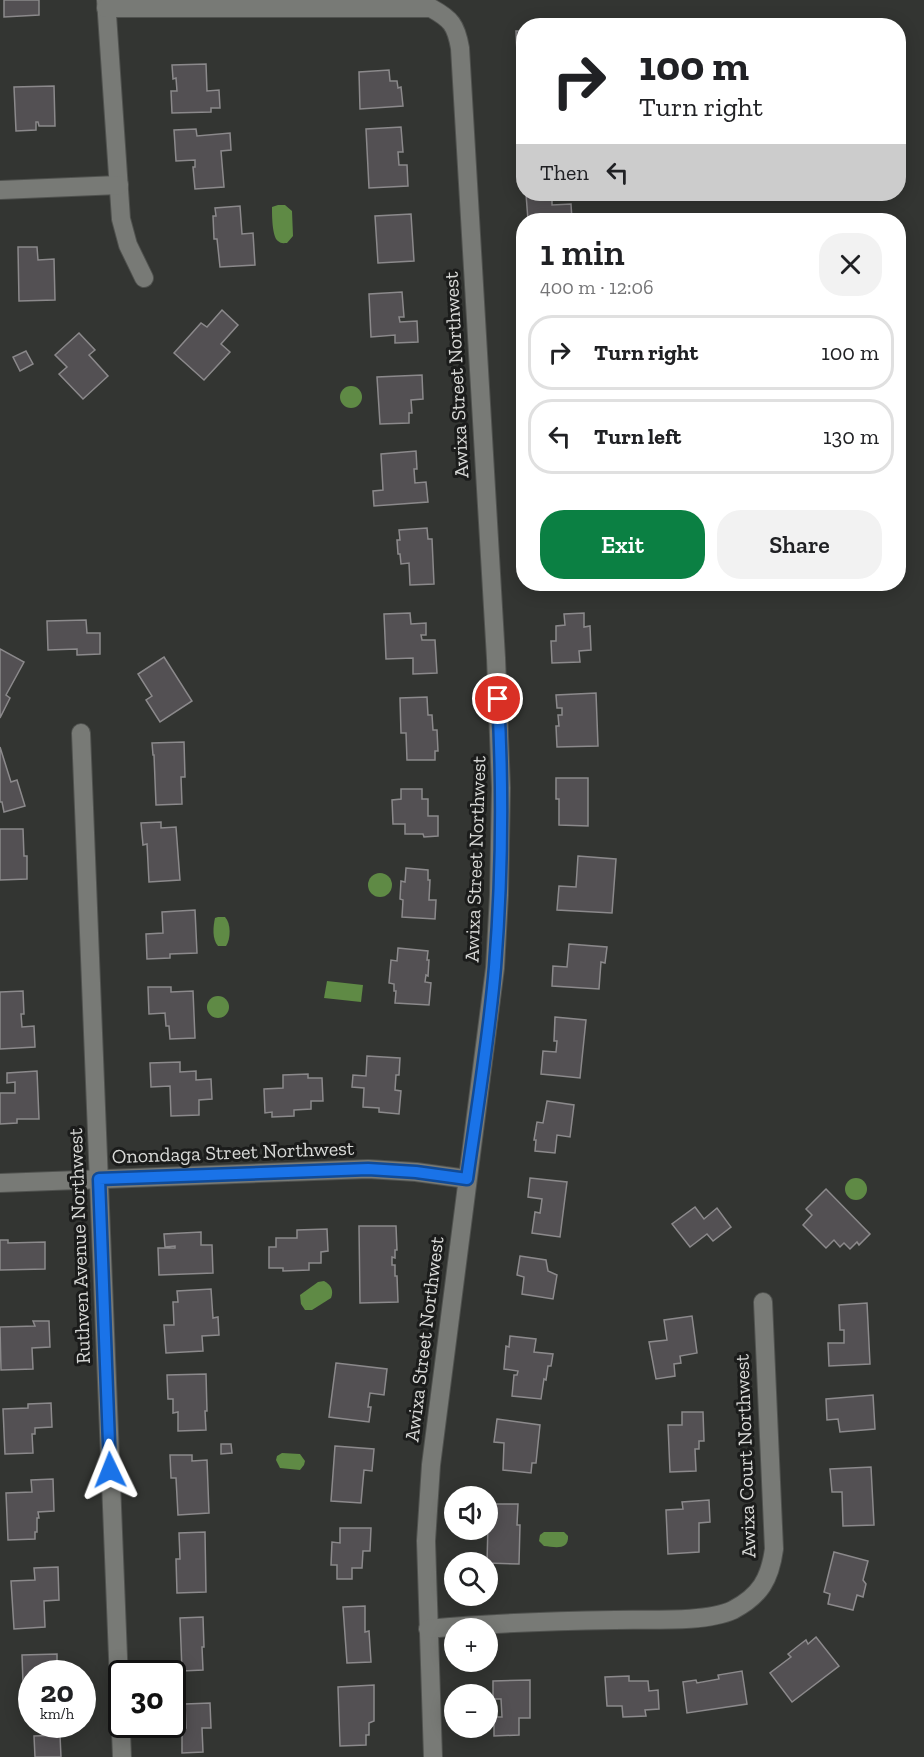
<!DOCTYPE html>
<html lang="en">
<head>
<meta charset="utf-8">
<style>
  :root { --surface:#fff; --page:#f2f2f2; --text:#202124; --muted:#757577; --line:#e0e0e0; --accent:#0b8043 }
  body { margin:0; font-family:"Zilla Slab",serif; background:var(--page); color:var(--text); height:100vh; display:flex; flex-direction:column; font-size:22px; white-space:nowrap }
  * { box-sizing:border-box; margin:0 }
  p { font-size:20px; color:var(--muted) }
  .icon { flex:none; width:33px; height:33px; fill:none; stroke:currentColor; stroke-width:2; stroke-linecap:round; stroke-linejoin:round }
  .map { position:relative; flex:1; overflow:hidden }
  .sheet { position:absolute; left:516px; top:213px; width:390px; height:378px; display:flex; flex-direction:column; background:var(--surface); border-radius:24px; box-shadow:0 3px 15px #0003 }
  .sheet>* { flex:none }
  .banner { position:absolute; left:516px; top:18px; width:390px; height:183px; border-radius:24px; box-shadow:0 3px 15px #0003; background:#fff; color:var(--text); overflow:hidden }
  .fabs { position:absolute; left:444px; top:1486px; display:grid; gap:12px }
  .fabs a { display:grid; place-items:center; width:54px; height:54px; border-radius:50%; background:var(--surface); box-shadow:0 3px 15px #0003; font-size:30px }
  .speed { position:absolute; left:18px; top:1660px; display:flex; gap:12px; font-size:30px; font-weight:700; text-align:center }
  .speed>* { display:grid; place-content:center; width:78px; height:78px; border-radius:50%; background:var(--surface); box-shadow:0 3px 15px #0003; line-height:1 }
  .speed small { font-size:15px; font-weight:400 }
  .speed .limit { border:3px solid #111; border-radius:9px; background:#fff; color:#111 }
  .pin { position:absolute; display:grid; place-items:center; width:51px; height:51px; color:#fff; margin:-26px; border:3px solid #fff; border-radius:50%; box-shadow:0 2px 6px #0007 }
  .me { position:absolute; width:66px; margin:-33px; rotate:358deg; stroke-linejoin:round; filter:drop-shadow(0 0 4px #0008) }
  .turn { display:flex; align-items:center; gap:21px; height:126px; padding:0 24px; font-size:27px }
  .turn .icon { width:78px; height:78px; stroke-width:2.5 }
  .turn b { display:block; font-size:42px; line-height:51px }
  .then { display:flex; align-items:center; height:57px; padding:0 24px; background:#0003; gap:12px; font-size:22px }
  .round { display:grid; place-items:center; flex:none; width:63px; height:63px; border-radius:24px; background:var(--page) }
  .headline { display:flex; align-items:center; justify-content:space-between; height:102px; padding:0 24px }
  h1 { font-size:36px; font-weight:600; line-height:45px }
  .button { display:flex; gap:12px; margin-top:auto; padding:12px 24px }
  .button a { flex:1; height:69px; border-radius:24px; background:var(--accent); color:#fff; font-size:24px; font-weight:600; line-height:69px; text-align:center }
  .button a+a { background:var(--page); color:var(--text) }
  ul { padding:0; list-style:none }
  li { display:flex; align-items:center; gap:18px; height:75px; margin:0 12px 9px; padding:0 12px; border:3px solid var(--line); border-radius:24px }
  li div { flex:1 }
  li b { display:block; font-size:22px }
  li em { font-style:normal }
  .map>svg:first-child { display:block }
</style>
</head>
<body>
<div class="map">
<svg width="924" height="1757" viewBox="0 0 924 1757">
  <rect width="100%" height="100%" fill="#333532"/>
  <g fill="#5f8a45">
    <path d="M 278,205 L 285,205 L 292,211 L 293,236 L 287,243 C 284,243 281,244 278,241 C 272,237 272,214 272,207 Z"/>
    <circle cx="351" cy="397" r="11"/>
    <circle cx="380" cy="885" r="12"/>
    <path d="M 218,917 L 225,917 C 231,923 231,939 226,946 L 218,946 C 212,939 213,927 215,918 Z"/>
    <polygon points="327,981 363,985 361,1002 324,998"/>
    <circle cx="218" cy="1007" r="11"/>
    <circle cx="856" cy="1189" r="11"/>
    <path d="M 324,1281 C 331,1285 334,1290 331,1298 L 312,1310 L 305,1310 L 301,1304 L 300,1295 L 318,1282 Z"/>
    <polygon points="282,1453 300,1454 305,1461 304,1465 300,1470 280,1468 276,1460 277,1456"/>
    <path d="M 544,1532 L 564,1532 L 568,1536 C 569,1551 554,1547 544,1546 L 539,1541 L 540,1535 Z"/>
  </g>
  <g fill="#535053" stroke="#8b898b" stroke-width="1.5">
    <polygon points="4,0 39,0 39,15 4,17"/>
    <polygon points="516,31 524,31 524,53 517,53"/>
    <polygon points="206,64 207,91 219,90 220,108 211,108 211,112 172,113 171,91 177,91 176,78 173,79 172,65"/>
    <polygon points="389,70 390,81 397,81 398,88 401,87 403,106 360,109 359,72"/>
    <polygon points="54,86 55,126 39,126 38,122 36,122 36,130 16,131 14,87"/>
    <polygon points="520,112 524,112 524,154 522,154"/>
    <polygon points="401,127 403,152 398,152 399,165 407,165 408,186 369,188 366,129"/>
    <polygon points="196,129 197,136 230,133 231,150 221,151 224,187 195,189 193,167 195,167 195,160 176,161 174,130"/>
    <polygon points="526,194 552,194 552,205 571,204 572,220 528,220"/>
    <polygon points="240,206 242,234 253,233 255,265 220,267 217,239 214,239 213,216 216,216 215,208"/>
    <polygon points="411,214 414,261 378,263 375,216"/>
    <polygon points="18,247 37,247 38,260 54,259 55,300 19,301"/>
    <polygon points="402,292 404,317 399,317 400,322 417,321 418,342 395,343 395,335 371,337 369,294"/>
    <polygon points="222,310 238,325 221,344 230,352 204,380 174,353 201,323 207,327"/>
    <polygon points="79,333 95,350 89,355 108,376 83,399 59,374 67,367 55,355"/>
    <polygon points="26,351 33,364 20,371 13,357"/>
    <polygon points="422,375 423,399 411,400 412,413 409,413 409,423 380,424 377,377"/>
    <polygon points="416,451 417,469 414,469 415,483 426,482 428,502 374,506 373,491 383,490 381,454"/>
    <polygon points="427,528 428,539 432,539 434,584 410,585 409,563 401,564 400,554 398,554 397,540 400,540 399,530"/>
    <polygon points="410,613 411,624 426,623 426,635 421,635 422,640 435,640 437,673 413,674 413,658 386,659 384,614"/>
    <polygon points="584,613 584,627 590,626 591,650 579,651 580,662 552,663 551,641 556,641 556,626 565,625 564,614"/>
    <polygon points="86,620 87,633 100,633 100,654 77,655 77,649 48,650 47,621"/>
    <polygon points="0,649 24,662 6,695 10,698 0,718"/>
    <polygon points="164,657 192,701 160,722 146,700 152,696 138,674"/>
    <polygon points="596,693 598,746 557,747 556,726 559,726 558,715 562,715 562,708 557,708 556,695"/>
    <polygon points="427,697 428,715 432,715 433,730 437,730 438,751 435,751 435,760 407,760 406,733 401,733 400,698"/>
    <polygon points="184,742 185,777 181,777 182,804 156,805 154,755 153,755 152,743"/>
    <polygon points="0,747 11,782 17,780 25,806 4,812 2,802 0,802"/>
    <polygon points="556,778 588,778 588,826 559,825 559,799 556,799"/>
    <polygon points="401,789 422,789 422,799 428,799 428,816 438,816 438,836 424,837 423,834 405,834 405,824 393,824 392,800 401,799"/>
    <polygon points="161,822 161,828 176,827 180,880 149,882 147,844 143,845 141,823"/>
    <polygon points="0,829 23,829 24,856 27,856 27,879 0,880"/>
    <polygon points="578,856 616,859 612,913 557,910 559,886 576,887"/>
    <polygon points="406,868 428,870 428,880 430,880 429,900 436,900 435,919 402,917 403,900 400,899 401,881 405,882"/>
    <polygon points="195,910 197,953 170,954 170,958 147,959 146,934 163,933 162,912"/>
    <polygon points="569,944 607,947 605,963 601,962 599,989 552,986 553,966 567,967"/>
    <polygon points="398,948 428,951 427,960 429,960 428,976 426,975 425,982 431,983 429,1005 395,1003 396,991 394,991 394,984 389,983 391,960 397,961"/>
    <polygon points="148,987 171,987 171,992 193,991 195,1038 170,1039 169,1026 166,1026 165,1013 149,1014"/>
    <polygon points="23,991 24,1014 21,1014 22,1027 34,1026 35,1047 0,1049 0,992"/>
    <polygon points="555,1017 586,1020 580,1078 541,1074 543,1051 556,1052 557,1041 554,1041"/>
    <polygon points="367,1056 400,1058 399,1075 396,1075 395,1090 401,1091 399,1114 379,1112 379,1108 363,1107 364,1088 352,1087 353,1075 366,1076"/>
    <polygon points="180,1062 180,1072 196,1071 196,1080 211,1079 212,1099 199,1100 199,1115 171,1116 170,1086 151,1087 150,1063"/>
    <polygon points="37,1071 39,1119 17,1119 17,1123 0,1124 0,1093 15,1093 15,1082 7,1083 7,1073"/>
    <polygon points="308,1074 308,1078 322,1078 323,1101 311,1101 311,1109 294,1110 294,1116 272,1117 272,1112 265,1113 264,1089 283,1088 283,1075"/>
    <polygon points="547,1101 574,1105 570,1137 557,1135 555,1153 535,1151 536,1140 534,1140 537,1122 543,1123"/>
    <polygon points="530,1178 567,1182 560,1237 532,1233 535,1212 540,1213 542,1199 528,1197"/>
    <polygon points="826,1189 870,1234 859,1245 857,1242 850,1249 844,1243 840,1247 834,1240 826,1248 803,1225 812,1215 806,1209"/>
    <polygon points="695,1207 704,1219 717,1208 731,1227 713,1241 707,1234 690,1247 672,1224"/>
    <polygon points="359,1226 396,1226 397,1250 395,1250 395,1258 392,1257 392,1265 395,1265 395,1276 397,1276 398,1302 360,1303"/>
    <polygon points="327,1229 328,1251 321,1252 321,1263 309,1263 309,1270 283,1271 283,1268 269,1268 269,1247 276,1247 276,1238 297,1238 297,1230"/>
    <polygon points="201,1232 201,1245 212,1245 213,1273 159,1275 158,1248 175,1248 175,1246 165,1247 164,1234"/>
    <polygon points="0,1240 8,1240 8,1243 45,1242 45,1269 0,1270"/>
    <polygon points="520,1256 546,1260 548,1271 557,1275 553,1299 522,1294 524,1277 517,1275"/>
    <polygon points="211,1289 213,1318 218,1317 219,1335 202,1336 203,1351 166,1353 164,1325 174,1325 173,1302 178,1302 177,1291"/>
    <polygon points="867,1303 870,1364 829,1366 828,1343 844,1343 844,1330 840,1330 839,1305"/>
    <polygon points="692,1316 697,1353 680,1356 681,1363 674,1364 675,1376 656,1379 649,1342 667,1340 664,1320"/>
    <polygon points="33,1321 49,1321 50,1347 32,1348 33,1369 1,1370 0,1327 35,1326"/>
    <polygon points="510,1336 536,1339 534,1352 553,1354 551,1366 548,1366 546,1380 544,1379 541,1399 512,1396 514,1375 517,1375 518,1371 504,1369 506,1346 509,1347"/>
    <polygon points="336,1363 387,1369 384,1395 370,1393 368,1407 371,1407 369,1422 329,1417"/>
    <polygon points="206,1374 207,1411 205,1411 206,1430 178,1431 178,1412 173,1413 173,1399 168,1399 167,1375"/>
    <polygon points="873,1395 875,1429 840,1432 838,1419 827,1420 826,1399"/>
    <polygon points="51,1403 52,1427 35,1428 35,1434 32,1434 33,1453 5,1454 3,1409 28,1408 28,1404"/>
    <polygon points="682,1412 703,1412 704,1441 699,1441 699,1449 695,1449 696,1471 670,1472 668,1425 682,1425"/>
    <polygon points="497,1419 540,1425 536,1463 532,1463 531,1473 503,1470 504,1443 494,1442"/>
    <polygon points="221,1444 231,1444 232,1453 221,1454"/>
    <polygon points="335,1446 374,1449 372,1471 364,1470 361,1503 331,1501"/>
    <polygon points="170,1455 192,1455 192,1461 207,1460 209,1513 178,1515 176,1478 171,1478"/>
    <polygon points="871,1467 874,1525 843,1526 842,1492 832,1492 830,1469"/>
    <polygon points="53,1479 54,1511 38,1512 39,1518 37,1518 37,1532 35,1532 35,1539 8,1540 6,1493 32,1492 31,1480"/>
    <polygon points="709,1500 710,1522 699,1523 699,1552 668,1554 666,1510 683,1509 682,1502"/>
    <polygon points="494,1504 518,1504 517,1525 520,1525 519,1564 487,1563 488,1524 493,1525"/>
    <polygon points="340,1528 371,1528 370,1551 363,1551 362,1568 352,1568 352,1579 337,1579 337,1565 331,1565 332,1542 340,1543"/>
    <polygon points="205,1532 206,1592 177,1593 176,1559 180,1559 179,1533"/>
    <polygon points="834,1552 868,1561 863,1580 866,1584 863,1597 857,1595 853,1610 828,1604 830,1594 824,1592"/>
    <polygon points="58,1567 59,1600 44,1601 45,1627 14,1629 11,1581 35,1580 34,1568"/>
    <polygon points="365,1606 365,1632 369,1631 371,1662 347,1663 343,1607"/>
    <polygon points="203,1617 204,1647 202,1647 203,1670 182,1671 180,1618"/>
    <polygon points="816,1637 839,1666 792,1702 770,1673 791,1657 788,1654 798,1646 806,1640 808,1644"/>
    <polygon points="57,1654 57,1674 32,1674 32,1712 24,1712 22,1655"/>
    <polygon points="742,1671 747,1704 687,1713 683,1682 696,1680 697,1683 719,1679 718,1675"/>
    <polygon points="629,1676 629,1681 648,1681 649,1691 658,1690 659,1709 645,1710 646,1716 623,1717 622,1706 607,1706 605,1677"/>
    <polygon points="530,1680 530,1718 519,1718 519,1735 494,1736 494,1717 502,1717 501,1699 493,1699 493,1681"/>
    <polygon points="374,1685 374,1721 369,1723 369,1735 366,1735 366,1745 340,1746 338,1687"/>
    <polygon points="210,1703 211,1728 202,1728 203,1752 182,1753 182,1728 186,1728 185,1704"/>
    <polygon points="60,1735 61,1757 35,1757 34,1736"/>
  </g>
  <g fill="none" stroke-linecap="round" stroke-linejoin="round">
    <defs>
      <g id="minor">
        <polyline points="106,0 121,219 128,245 144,278"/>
        <path d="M 106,8 L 431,8 C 451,19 456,25 460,48 L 496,658 L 501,788 L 499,895 L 495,968 L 431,1465 L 426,1541 L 433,1757"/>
        <polyline points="0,190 119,185"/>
        <polyline points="81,733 122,1757"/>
        <polyline points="0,1183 368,1169 416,1172 467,1179"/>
        <path d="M 428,1629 C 490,1623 553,1621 615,1620 C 647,1619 705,1623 733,1610 C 760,1596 770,1579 774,1549 L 763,1302"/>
      </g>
    </defs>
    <use href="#minor" stroke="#50524f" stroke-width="20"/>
    <use href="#minor" stroke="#787a76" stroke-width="18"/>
  </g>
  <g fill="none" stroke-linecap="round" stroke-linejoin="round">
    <defs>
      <path id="route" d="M 110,1470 L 99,1179 L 368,1169 L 416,1172 L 467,1179 C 477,1109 489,1038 495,967 C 502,878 503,788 498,699"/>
    </defs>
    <use href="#route" stroke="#114b97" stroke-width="15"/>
    <use href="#route" stroke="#1a73e8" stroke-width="10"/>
  </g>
  <g text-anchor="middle" stroke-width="6" stroke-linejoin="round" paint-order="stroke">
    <g font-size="20" fill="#d8d9d7" stroke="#1b1c1b">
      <text transform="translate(456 375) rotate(-93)" y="7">Awixa Street Northwest</text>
      <text transform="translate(475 859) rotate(-88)" y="7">Awixa Street Northwest</text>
      <text transform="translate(233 1152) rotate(-2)" y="7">Onondaga Street Northwest</text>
      <text transform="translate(79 1246) rotate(-92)" y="7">Ruthven Avenue Northwest</text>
      <text transform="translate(424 1339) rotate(-83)" y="7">Awixa Street Northwest</text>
      <text transform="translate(745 1456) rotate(-92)" y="7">Awixa Court Northwest</text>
    </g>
  </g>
</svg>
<div class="fabs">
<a><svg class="icon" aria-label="sound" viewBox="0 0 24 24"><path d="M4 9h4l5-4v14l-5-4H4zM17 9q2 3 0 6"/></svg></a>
<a><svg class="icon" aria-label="search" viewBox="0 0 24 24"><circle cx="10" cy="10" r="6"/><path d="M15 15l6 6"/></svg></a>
<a>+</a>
<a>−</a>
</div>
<div class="speed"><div>20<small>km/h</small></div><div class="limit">30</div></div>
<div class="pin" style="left:498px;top:699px;background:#d93025"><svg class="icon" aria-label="arrive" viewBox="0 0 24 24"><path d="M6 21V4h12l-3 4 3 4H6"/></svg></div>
<svg class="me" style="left:110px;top:1470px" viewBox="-20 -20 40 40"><path d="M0-17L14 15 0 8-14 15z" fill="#1a73e8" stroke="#fff" stroke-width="4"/></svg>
<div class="banner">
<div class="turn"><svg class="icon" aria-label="right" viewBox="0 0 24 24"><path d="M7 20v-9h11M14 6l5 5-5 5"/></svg><div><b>100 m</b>Turn right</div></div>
<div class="then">Then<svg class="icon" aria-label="left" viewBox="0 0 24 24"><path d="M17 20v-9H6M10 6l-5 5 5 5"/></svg></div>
</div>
<section class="sheet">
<div class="headline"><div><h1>1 min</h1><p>400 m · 12:06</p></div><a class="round"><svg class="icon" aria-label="close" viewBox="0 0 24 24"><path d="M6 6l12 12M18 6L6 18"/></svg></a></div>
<ul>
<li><svg class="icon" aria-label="right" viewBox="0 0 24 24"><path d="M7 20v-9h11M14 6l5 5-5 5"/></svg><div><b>Turn right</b></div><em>100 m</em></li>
<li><svg class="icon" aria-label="left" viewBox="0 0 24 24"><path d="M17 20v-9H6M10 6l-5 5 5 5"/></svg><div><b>Turn left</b></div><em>130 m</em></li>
</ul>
<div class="button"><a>Exit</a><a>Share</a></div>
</section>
</div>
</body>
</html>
